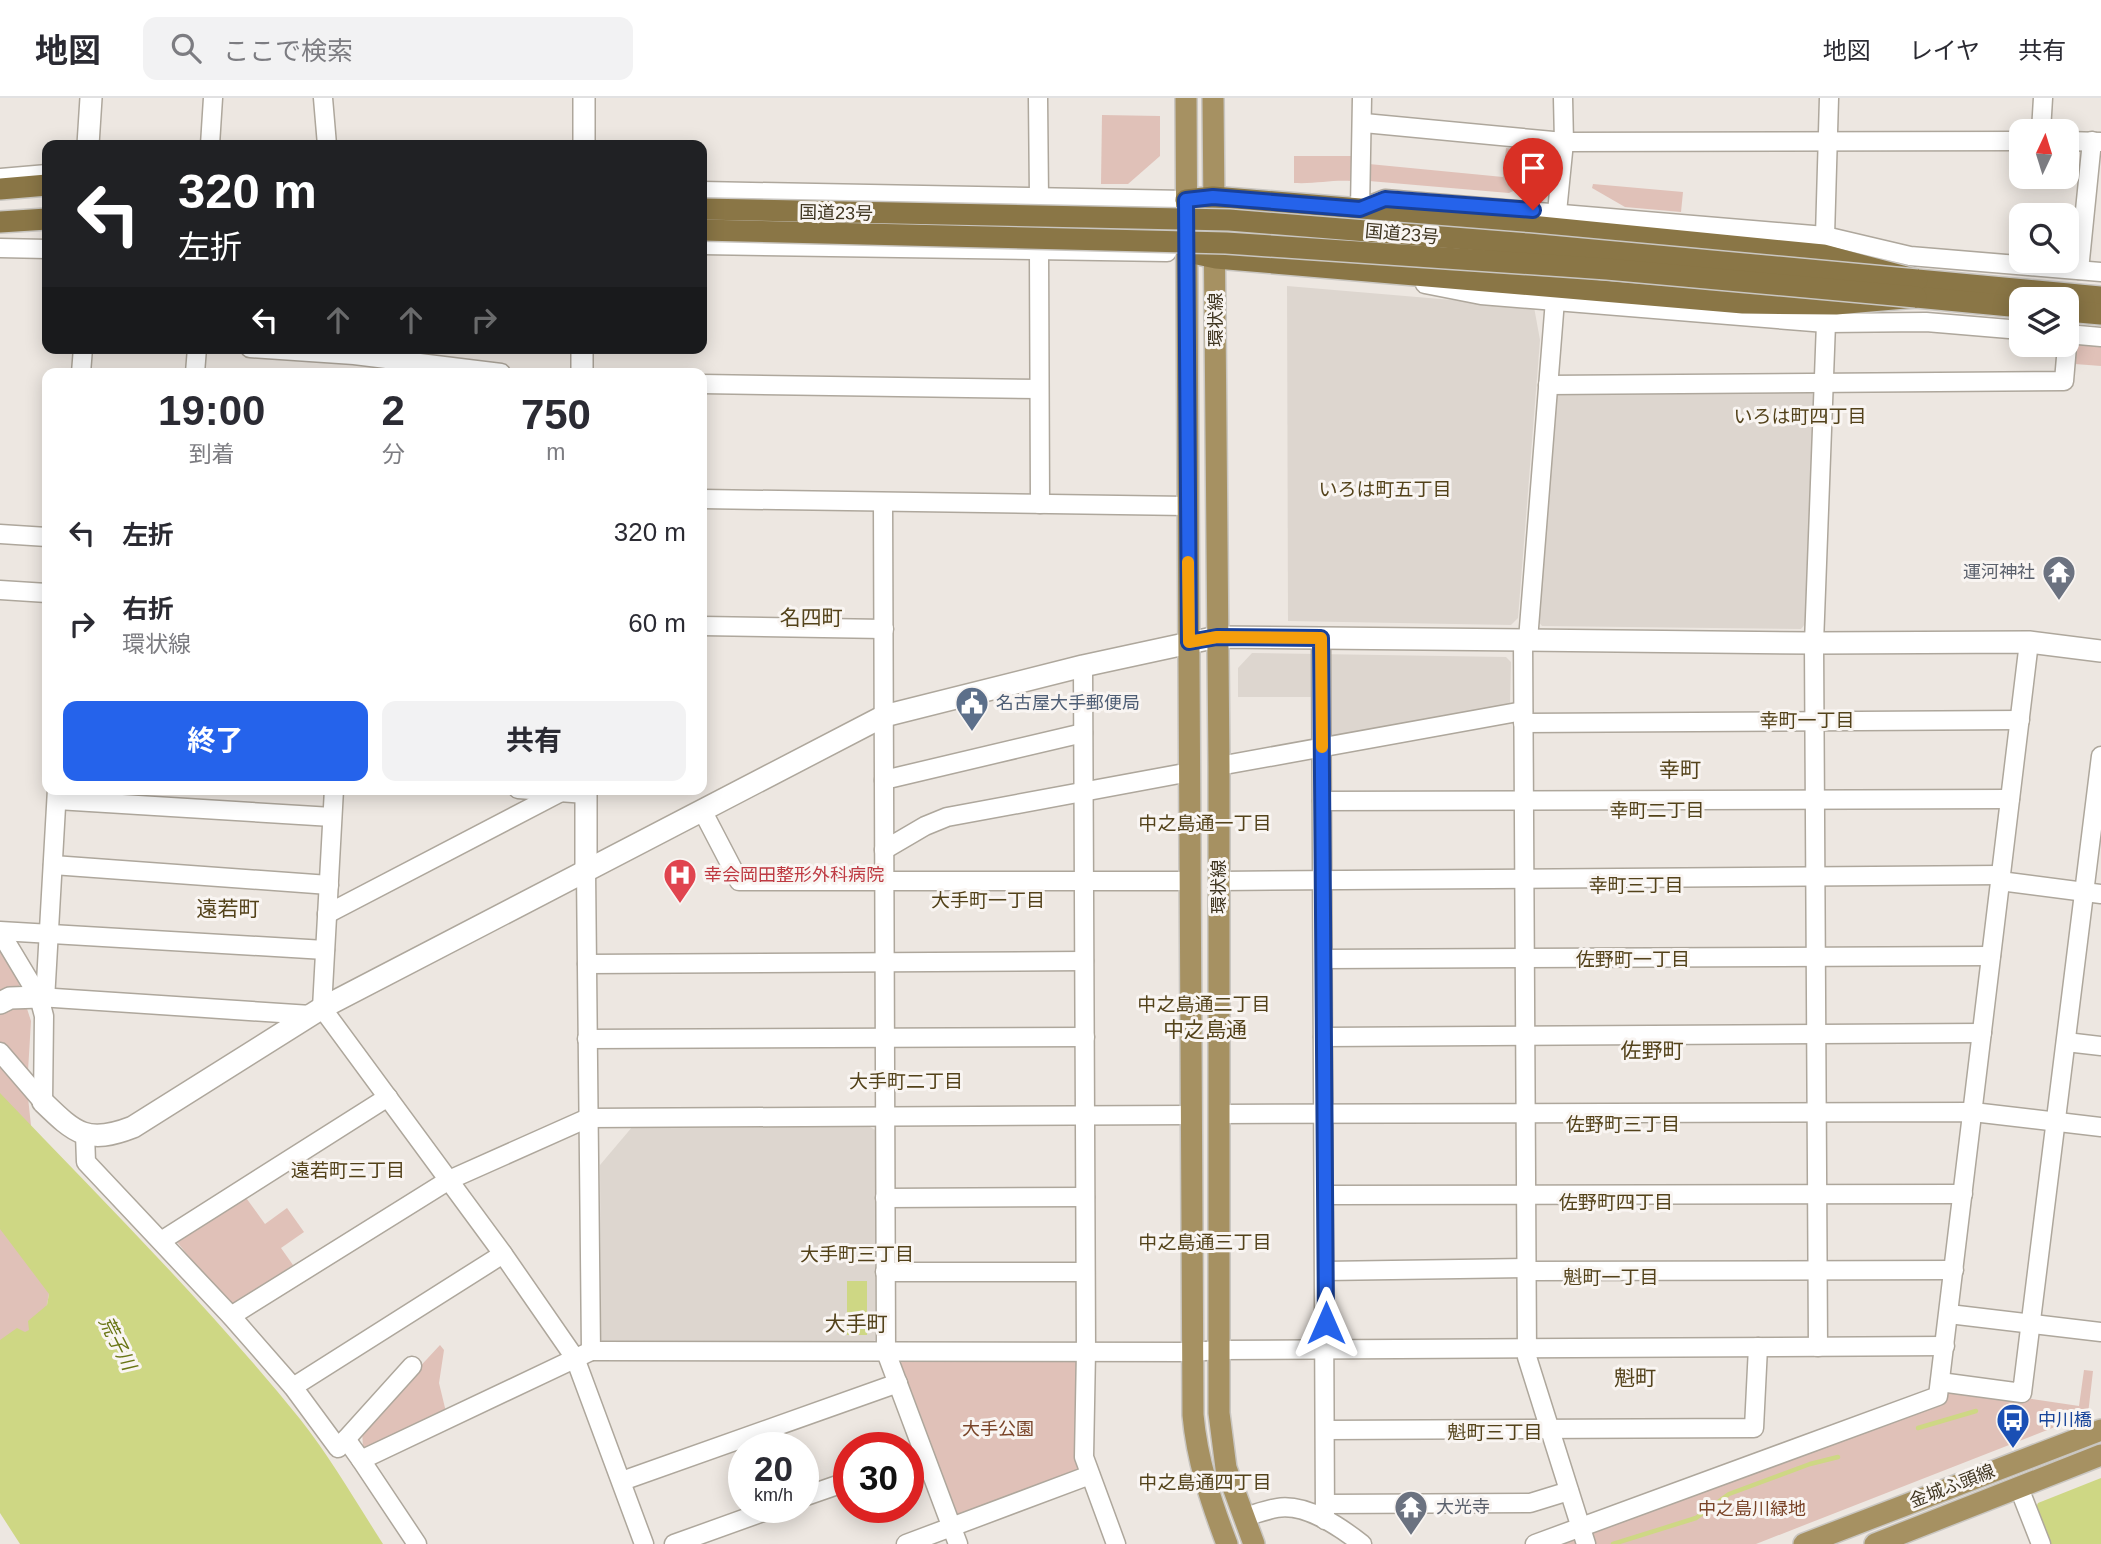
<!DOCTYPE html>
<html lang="ja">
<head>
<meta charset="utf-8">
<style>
  :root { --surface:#fff; --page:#f2f2f3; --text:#2b2b33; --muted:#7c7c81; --line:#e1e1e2; --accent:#2563eb }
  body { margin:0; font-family:Helvetica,"Noto Sans JP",sans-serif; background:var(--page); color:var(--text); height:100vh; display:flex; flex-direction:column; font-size:26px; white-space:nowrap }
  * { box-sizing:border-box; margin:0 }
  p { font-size:23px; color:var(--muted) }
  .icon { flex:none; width:38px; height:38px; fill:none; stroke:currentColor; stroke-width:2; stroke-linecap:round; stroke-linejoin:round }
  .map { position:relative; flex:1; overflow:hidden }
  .side { position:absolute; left:42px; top:270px; width:665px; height:427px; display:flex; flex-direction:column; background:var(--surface); border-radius:14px; box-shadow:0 4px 18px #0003 }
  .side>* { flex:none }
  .top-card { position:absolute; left:42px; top:42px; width:665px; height:214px; border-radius:14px; box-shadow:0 4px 18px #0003; background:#202124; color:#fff; overflow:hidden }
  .needle { width:46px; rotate:4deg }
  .tools { position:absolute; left:2009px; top:21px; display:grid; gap:14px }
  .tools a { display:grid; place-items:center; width:70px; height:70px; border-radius:14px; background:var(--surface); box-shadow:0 4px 18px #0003; font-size:35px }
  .speed { position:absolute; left:728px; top:1334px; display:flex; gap:14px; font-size:35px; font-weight:700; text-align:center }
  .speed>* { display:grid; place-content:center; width:91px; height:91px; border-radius:50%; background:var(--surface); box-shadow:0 4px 18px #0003; line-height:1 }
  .speed small { font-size:18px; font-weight:400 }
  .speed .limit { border:10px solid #d22; background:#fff; color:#111 }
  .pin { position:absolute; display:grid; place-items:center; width:60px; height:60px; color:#fff; margin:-72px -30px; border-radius:50% 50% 50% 0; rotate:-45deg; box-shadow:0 0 7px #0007 }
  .pin .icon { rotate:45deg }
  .me { position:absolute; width:77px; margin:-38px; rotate:0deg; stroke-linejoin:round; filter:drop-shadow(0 0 5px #0008) }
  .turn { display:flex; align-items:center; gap:24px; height:147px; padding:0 21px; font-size:32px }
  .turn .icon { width:91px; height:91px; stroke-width:2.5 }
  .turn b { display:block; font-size:49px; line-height:60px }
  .lanes { display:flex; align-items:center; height:66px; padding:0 21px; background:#0003; justify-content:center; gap:35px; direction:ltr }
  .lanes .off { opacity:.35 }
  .eta { display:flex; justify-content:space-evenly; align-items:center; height:119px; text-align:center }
  .eta b { font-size:42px; font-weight:700; line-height:49px }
  .action { display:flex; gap:14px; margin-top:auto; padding:14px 21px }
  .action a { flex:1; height:80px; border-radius:14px; background:var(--accent); color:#fff; font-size:28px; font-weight:700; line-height:80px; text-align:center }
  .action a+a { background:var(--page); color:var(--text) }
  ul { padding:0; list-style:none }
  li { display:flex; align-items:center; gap:21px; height:91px; padding:0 21px }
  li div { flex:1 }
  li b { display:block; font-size:26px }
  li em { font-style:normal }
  header { display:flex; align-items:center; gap:42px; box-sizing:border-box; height:98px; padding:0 35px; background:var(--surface); border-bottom:2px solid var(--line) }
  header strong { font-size:33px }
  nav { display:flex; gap:38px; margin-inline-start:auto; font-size:24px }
  .search { width:490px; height:63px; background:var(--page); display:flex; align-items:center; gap:18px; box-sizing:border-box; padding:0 24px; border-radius:14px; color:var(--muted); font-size:26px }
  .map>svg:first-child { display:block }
</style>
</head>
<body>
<header>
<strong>地図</strong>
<div class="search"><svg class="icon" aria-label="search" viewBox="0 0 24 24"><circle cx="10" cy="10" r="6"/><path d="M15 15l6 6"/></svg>ここで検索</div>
<nav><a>地図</a><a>レイヤ</a><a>共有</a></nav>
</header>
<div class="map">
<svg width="2101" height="1446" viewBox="0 0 2101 1446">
  <rect width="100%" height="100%" fill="#ede7e1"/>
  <g fill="#ddd6cf">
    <polygon points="1287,188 1534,209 1540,242 1518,520 1511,527 1288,523"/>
    <polygon points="1559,292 1810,293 1814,297 1806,525 1801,531 1542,528 1538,523 1555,297"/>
    <polygon points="1252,555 1506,559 1511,564 1510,606 1328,641 1328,599 1238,599 1238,570"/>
    <polygon points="867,1027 875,1032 875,1242 871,1246 606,1247 601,1242 600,1067 633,1028"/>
  </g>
  <g fill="#e0c1b8">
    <polygon points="1102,17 1160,18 1160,58 1128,86 1101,86"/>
    <polygon points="1506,50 1548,54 1554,59 1550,88 1528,86 1509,95 1369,83 1369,66 1503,79"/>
    <path d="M 1294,58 L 1352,58 L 1351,83 C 1330,82 1316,86 1294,85 Z"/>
    <polygon points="1593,86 1683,94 1681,114 1625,109 1592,90"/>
    <polygon points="2077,245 2101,247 2101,268 2075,266"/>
    <polygon points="0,852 16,877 31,923 27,990 49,1196 47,1207 0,1302"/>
    <polygon points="244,1097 265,1126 287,1110 304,1134 281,1150 293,1167 231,1210 177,1144"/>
    <polygon points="440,1247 444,1252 439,1285 446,1314 366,1352 363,1351 362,1331"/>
    <polygon points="903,1262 1076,1262 1080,1266 1078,1374 963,1418 956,1416 900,1266"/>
    <polygon points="2084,1272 2093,1273 2088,1316 1756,1446 1552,1446 1944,1305 1946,1288 2079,1308"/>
  </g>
  <g fill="#ced784">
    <path d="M 0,995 C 102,1102 207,1206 300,1321 C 331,1360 356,1404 383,1446 L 20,1446 L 0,1415 L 0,1242 L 17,1230 L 25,1234 L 29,1232 L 28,1223 L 47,1207 L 49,1196 L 0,1131 Z"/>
    <rect x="847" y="1183" width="20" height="54"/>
    <polygon points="2101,1380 2101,1446 2049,1446 2035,1411 2038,1405"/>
  </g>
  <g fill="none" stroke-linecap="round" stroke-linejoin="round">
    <g stroke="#ced784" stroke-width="4.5">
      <polyline points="1918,1330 1976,1313"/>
      <polyline points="1613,1446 1696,1420 1729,1396 1810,1366 1838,1359"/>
    </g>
    <defs>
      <g id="minor">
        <polyline points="323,0 327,47"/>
        <polyline points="1038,0 1039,100"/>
        <polyline points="1362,0 1360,111 1385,101 1825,138 1910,158 2101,174"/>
        <polyline points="1364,25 1564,44 2021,43"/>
        <polyline points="2041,33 2043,0"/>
        <polyline points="2067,43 2101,44"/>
        <polyline points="210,47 213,0"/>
        <polyline points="0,80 47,76"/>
        <polyline points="702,93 1186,102"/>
        <polyline points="1557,114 1564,44 1563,0"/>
        <polyline points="1825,138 1829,0"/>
        <polyline points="702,147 1167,154"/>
        <polyline points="0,150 47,151"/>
        <polyline points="1039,153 1040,406"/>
        <polyline points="2079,172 2092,43"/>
        <polyline points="1425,186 1481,197 1826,225 1926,224 2021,232"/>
        <polyline points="2067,236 2101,239"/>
        <polyline points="250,250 354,257 501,275"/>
        <polyline points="81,275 83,250"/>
        <polyline points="195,275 197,250"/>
        <polyline points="702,286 1039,291"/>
        <polyline points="1548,287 2064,283 2068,236"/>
        <polyline points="702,401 1187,408"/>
        <polyline points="883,404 886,1254 958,1446"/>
        <polyline points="0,436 47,439"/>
        <polyline points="0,492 47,495"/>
        <polyline points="702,528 884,531"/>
        <polyline points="1321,540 1325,1422"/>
        <polyline points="1523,541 1527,1259 1586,1446"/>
        <polyline points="1528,542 1555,202"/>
        <polyline points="1083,568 1086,1253 1084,1359 1116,1446"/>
        <polyline points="1523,625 2020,622"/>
        <polyline points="1219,668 1523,613"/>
        <polyline points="884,682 1083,635"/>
        <polyline points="334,691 322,910 503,1156 575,1260 644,1446"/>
        <polyline points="518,691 586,696"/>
        <polyline points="57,702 332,719"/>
        <polyline points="1322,703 2010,701"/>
        <polyline points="702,712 739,783 1190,783"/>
        <polyline points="884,752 925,728 947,719 1190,674"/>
        <polyline points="53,767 329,787"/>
        <polyline points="1219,783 2001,777"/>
        <polyline points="2000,783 2101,796"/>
        <polyline points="327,816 561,694"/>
        <polyline points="0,833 325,852"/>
        <polyline points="0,834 39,899 44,918 43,1004"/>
        <polyline points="1323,861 1991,858"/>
        <polyline points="587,866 1084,863"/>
        <polyline points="39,899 311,917"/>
        <polyline points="45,902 57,691"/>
        <polyline points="1323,939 1982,935"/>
        <polyline points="587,941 1085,939"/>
        <polyline points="2066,944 2101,948"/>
        <polyline points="0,954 43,1004"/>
        <polyline points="1219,1016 1973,1014 2101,1029"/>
        <polyline points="85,1036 86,1064 231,1218 293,1289 338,1350 412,1268"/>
        <polyline points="1324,1097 1963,1096"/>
        <polyline points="885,1100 1085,1099"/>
        <polyline points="161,1143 388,999"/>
        <polyline points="1325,1173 1527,1170"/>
        <polyline points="1527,1173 1954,1172"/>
        <polyline points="885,1174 1085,1174"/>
        <polyline points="1949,1216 2101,1234"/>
        <polyline points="231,1218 449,1082 588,1020 1191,1017"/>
        <polyline points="1818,1249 1814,545 1826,225"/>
        <polyline points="591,1253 1192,1254 1219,1252 1945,1248"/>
        <polyline points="1940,1284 2022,1295 2101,658"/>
        <polyline points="293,1289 503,1156"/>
        <polyline points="1326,1332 1754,1330 1758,1249"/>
        <polyline points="346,1341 361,1362 591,1253 586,773"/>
        <polyline points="361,1362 417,1446"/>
        <polyline points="622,1383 898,1285"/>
        <polyline points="2019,1390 2041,1446"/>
        <polyline points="803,1399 849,1383"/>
        <polyline points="1325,1406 1530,1405 1569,1393"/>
        <path d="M 1244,1419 C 1255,1416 1266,1412 1277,1410 C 1306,1405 1340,1429 1362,1446"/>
        <polyline points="674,1446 777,1409"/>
        <polyline points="906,1446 1090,1377"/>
        <polyline points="1535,1446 1938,1298 2029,544"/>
      </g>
      <g id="tertiary">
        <polyline points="584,0 584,47"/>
        <polyline points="88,47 91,0"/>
        <polyline points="582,250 582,275"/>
        <polyline points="586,691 586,773"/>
        <polyline points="0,905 10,900 39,899"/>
        <path d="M 43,1004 C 75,1035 87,1047 133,1029 L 322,910 L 884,618 L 1083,568 L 1217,539 L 1814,545 L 2029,544 L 2101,553"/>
      </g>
      <g id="primary">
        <path d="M 1186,0 L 1193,1317 C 1197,1362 1211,1404 1227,1446"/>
        <polyline points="1213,0 1219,668 1219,1315 1226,1370 1254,1446"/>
        <polyline points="1804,1446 2101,1332"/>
        <polyline points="1875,1446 2101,1357"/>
      </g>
      <g id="trunk">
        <polyline points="0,91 47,87"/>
        <polyline points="1186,102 1213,99 1360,111 1823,157 1917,182 2101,199"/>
        <polyline points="0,124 47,121"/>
        <polyline points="1188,154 1216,160 1743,205 1836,206 1916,199 2021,209"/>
        <polyline points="2067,213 2101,216"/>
      </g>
    </defs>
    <use href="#minor" stroke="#aea79c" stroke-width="21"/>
    <use href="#tertiary" stroke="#aea79c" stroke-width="24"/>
    <use href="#primary" stroke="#c9c6c1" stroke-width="24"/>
    <use href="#trunk" stroke="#c9c6c1" stroke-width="24"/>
    <use href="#minor" stroke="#fff" stroke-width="18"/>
    <use href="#tertiary" stroke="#fff" stroke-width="21"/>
    <use href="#primary" stroke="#a69162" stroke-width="21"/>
    <use href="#trunk" stroke="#8a7646" stroke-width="21"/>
    <defs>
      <g id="trunk-bridge">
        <polyline points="702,111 1229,122 1528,146 1917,182"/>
        <polyline points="702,132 1226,145 1607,171 1916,199"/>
      </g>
    </defs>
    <use href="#trunk-bridge" stroke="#c9c6c1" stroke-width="24" stroke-linecap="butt"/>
    <use href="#trunk-bridge" stroke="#8a7646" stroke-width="21"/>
  </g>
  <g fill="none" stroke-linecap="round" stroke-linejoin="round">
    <defs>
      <polyline id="route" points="1326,1225 1321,540 1217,539 1189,544 1186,102 1213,99 1360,111 1385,101 1533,112"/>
    </defs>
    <use href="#route" stroke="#184099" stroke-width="18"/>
    <use href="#route" stroke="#2563eb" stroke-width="12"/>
    <polyline stroke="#f59e0b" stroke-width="12" points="1188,464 1189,544 1217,539 1321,540 1322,649"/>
  </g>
  <defs>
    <symbol id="temple-pin" viewBox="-11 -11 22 30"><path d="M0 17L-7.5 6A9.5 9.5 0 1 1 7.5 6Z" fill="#6b7280" stroke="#f9f5f2"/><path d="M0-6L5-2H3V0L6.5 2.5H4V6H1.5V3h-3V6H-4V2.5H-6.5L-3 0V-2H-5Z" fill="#fff"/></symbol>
    <symbol id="civic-pin" viewBox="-11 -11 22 30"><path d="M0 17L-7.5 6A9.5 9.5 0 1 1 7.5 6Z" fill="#5c6f8a" stroke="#f9f5f2"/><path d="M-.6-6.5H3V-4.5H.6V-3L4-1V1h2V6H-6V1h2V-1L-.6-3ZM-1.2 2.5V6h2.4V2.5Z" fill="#fff"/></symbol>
    <symbol id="hospital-pin" viewBox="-11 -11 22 30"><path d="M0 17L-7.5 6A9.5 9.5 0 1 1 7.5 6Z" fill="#e0444e" stroke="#f9f5f2"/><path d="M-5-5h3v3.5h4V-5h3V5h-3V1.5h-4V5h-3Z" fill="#fff"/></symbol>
    <symbol id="bus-pin" viewBox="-11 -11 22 30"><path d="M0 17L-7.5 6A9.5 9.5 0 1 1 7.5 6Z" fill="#1a4fb4" stroke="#f9f5f2"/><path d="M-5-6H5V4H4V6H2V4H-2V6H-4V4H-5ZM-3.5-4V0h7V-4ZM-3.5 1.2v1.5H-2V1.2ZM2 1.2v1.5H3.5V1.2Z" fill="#fff"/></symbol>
  </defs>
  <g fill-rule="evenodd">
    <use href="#temple-pin" x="2040" y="455" width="38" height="52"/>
    <use href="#civic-pin" x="953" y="586" width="38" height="52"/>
    <use href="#hospital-pin" x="661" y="758" width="38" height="52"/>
    <use href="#bus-pin" x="1994" y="1303" width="38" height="52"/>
    <use href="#temple-pin" x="1392" y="1390" width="38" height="52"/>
  </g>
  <g text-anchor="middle" stroke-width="6" stroke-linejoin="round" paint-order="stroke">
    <g font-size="18" fill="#3f3520" stroke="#f9f5f2">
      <text transform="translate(836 115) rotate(1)" y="6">国道23号</text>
      <text transform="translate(1402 136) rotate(5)" y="6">国道23号</text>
      <text transform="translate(1216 222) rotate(-90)" y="6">環状線</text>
      <text transform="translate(1219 789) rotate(-90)" y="6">環状線</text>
      <text transform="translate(1952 1388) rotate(-21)" y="6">金城ふ頭線</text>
    </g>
    <g font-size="18" fill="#5b616d" stroke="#f9f5f2" text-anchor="end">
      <text x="2035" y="480">運河神社</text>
      <text x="1436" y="1415" text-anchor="start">大光寺</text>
    </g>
    <g font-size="18" fill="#4e5e75" stroke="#f9f5f2" text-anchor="start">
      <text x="996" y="611">名古屋大手郵便局</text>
    </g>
    <g font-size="18" fill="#be3a42" stroke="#f9f5f2" text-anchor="start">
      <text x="704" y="783">幸会岡田整形外科病院</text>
    </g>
    <g font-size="18" fill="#164399" stroke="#f9f5f2" text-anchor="start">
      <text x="2038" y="1328">中川橋</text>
    </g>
    <g font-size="18" fill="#794327" stroke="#f9f5f2">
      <text x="998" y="1337">大手公園</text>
      <text x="1752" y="1417">中之島川緑地</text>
    </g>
    <g font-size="19" fill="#53421a" stroke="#f9f5f2">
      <text x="1800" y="325">いろは町四丁目</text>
      <text x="1385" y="398">いろは町五丁目</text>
      <text x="1807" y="629">幸町一丁目</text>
      <text x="1657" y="719">幸町二丁目</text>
      <text x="1205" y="732">中之島通一丁目</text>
      <text x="1636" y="794">幸町三丁目</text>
      <text x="988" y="809">大手町一丁目</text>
      <text x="1633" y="868">佐野町一丁目</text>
      <text x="1204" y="913">中之島通二丁目</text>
      <text x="906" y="990">大手町二丁目</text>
      <text x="1623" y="1033">佐野町三丁目</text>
      <text x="348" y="1079">遠若町三丁目</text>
      <text x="1616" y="1111">佐野町四丁目</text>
      <text x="1205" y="1151">中之島通三丁目</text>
      <text x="857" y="1163">大手町三丁目</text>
      <text x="1611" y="1186">魁町一丁目</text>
      <text x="1495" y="1341">魁町三丁目</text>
      <text x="1205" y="1391">中之島通四丁目</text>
    </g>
    <g font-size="19" font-style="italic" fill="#697515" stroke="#f9f5f2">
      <text transform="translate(118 1245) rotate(63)" y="7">荒子川</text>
    </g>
    <g font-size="21" fill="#53421a" stroke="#f9f5f2">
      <text x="811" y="527">名四町</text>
      <text x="1680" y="679">幸町</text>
      <text x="228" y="818">遠若町</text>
      <text x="1205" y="939">中之島通</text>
      <text x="1652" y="960">佐野町</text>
      <text x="856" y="1233">大手町</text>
      <text x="1635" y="1287">魁町</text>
    </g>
  </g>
</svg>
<div class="tools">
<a><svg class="needle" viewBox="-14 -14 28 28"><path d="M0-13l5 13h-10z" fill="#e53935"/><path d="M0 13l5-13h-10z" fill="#7c7c81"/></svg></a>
<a><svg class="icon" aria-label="search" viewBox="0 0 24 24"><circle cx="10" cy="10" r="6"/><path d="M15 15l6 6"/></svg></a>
<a><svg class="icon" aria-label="layers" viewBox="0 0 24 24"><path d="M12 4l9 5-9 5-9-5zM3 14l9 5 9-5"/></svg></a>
</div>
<div class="speed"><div>20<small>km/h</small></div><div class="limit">30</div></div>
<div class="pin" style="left:1533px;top:112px;background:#d93025"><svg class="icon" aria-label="arrive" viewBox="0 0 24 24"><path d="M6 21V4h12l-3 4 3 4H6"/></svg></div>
<svg class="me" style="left:1326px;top:1225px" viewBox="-20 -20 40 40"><path d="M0-17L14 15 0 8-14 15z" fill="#2563eb" stroke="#fff" stroke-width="4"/></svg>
<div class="top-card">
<div class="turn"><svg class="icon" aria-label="left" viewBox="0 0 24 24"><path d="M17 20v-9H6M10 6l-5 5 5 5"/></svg><div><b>320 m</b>左折</div></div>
<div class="lanes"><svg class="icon" aria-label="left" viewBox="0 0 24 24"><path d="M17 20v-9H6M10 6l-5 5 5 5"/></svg><svg class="icon off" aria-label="ahead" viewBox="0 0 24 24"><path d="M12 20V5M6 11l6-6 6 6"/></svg><svg class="icon off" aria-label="ahead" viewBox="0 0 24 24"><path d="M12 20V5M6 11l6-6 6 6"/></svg><svg class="icon off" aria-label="right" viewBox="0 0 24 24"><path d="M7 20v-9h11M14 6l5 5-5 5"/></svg></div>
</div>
<section class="side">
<div class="eta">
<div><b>19:00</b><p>到着</p></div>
<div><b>2</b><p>分</p></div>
<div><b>750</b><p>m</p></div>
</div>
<ul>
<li><svg class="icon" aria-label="left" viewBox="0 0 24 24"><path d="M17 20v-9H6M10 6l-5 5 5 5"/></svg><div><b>左折</b></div><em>320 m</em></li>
<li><svg class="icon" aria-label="right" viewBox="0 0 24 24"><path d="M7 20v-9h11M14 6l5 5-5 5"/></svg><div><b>右折</b><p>環状線</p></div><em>60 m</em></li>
</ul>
<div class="action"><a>終了</a><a>共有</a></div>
</section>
</div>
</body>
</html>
